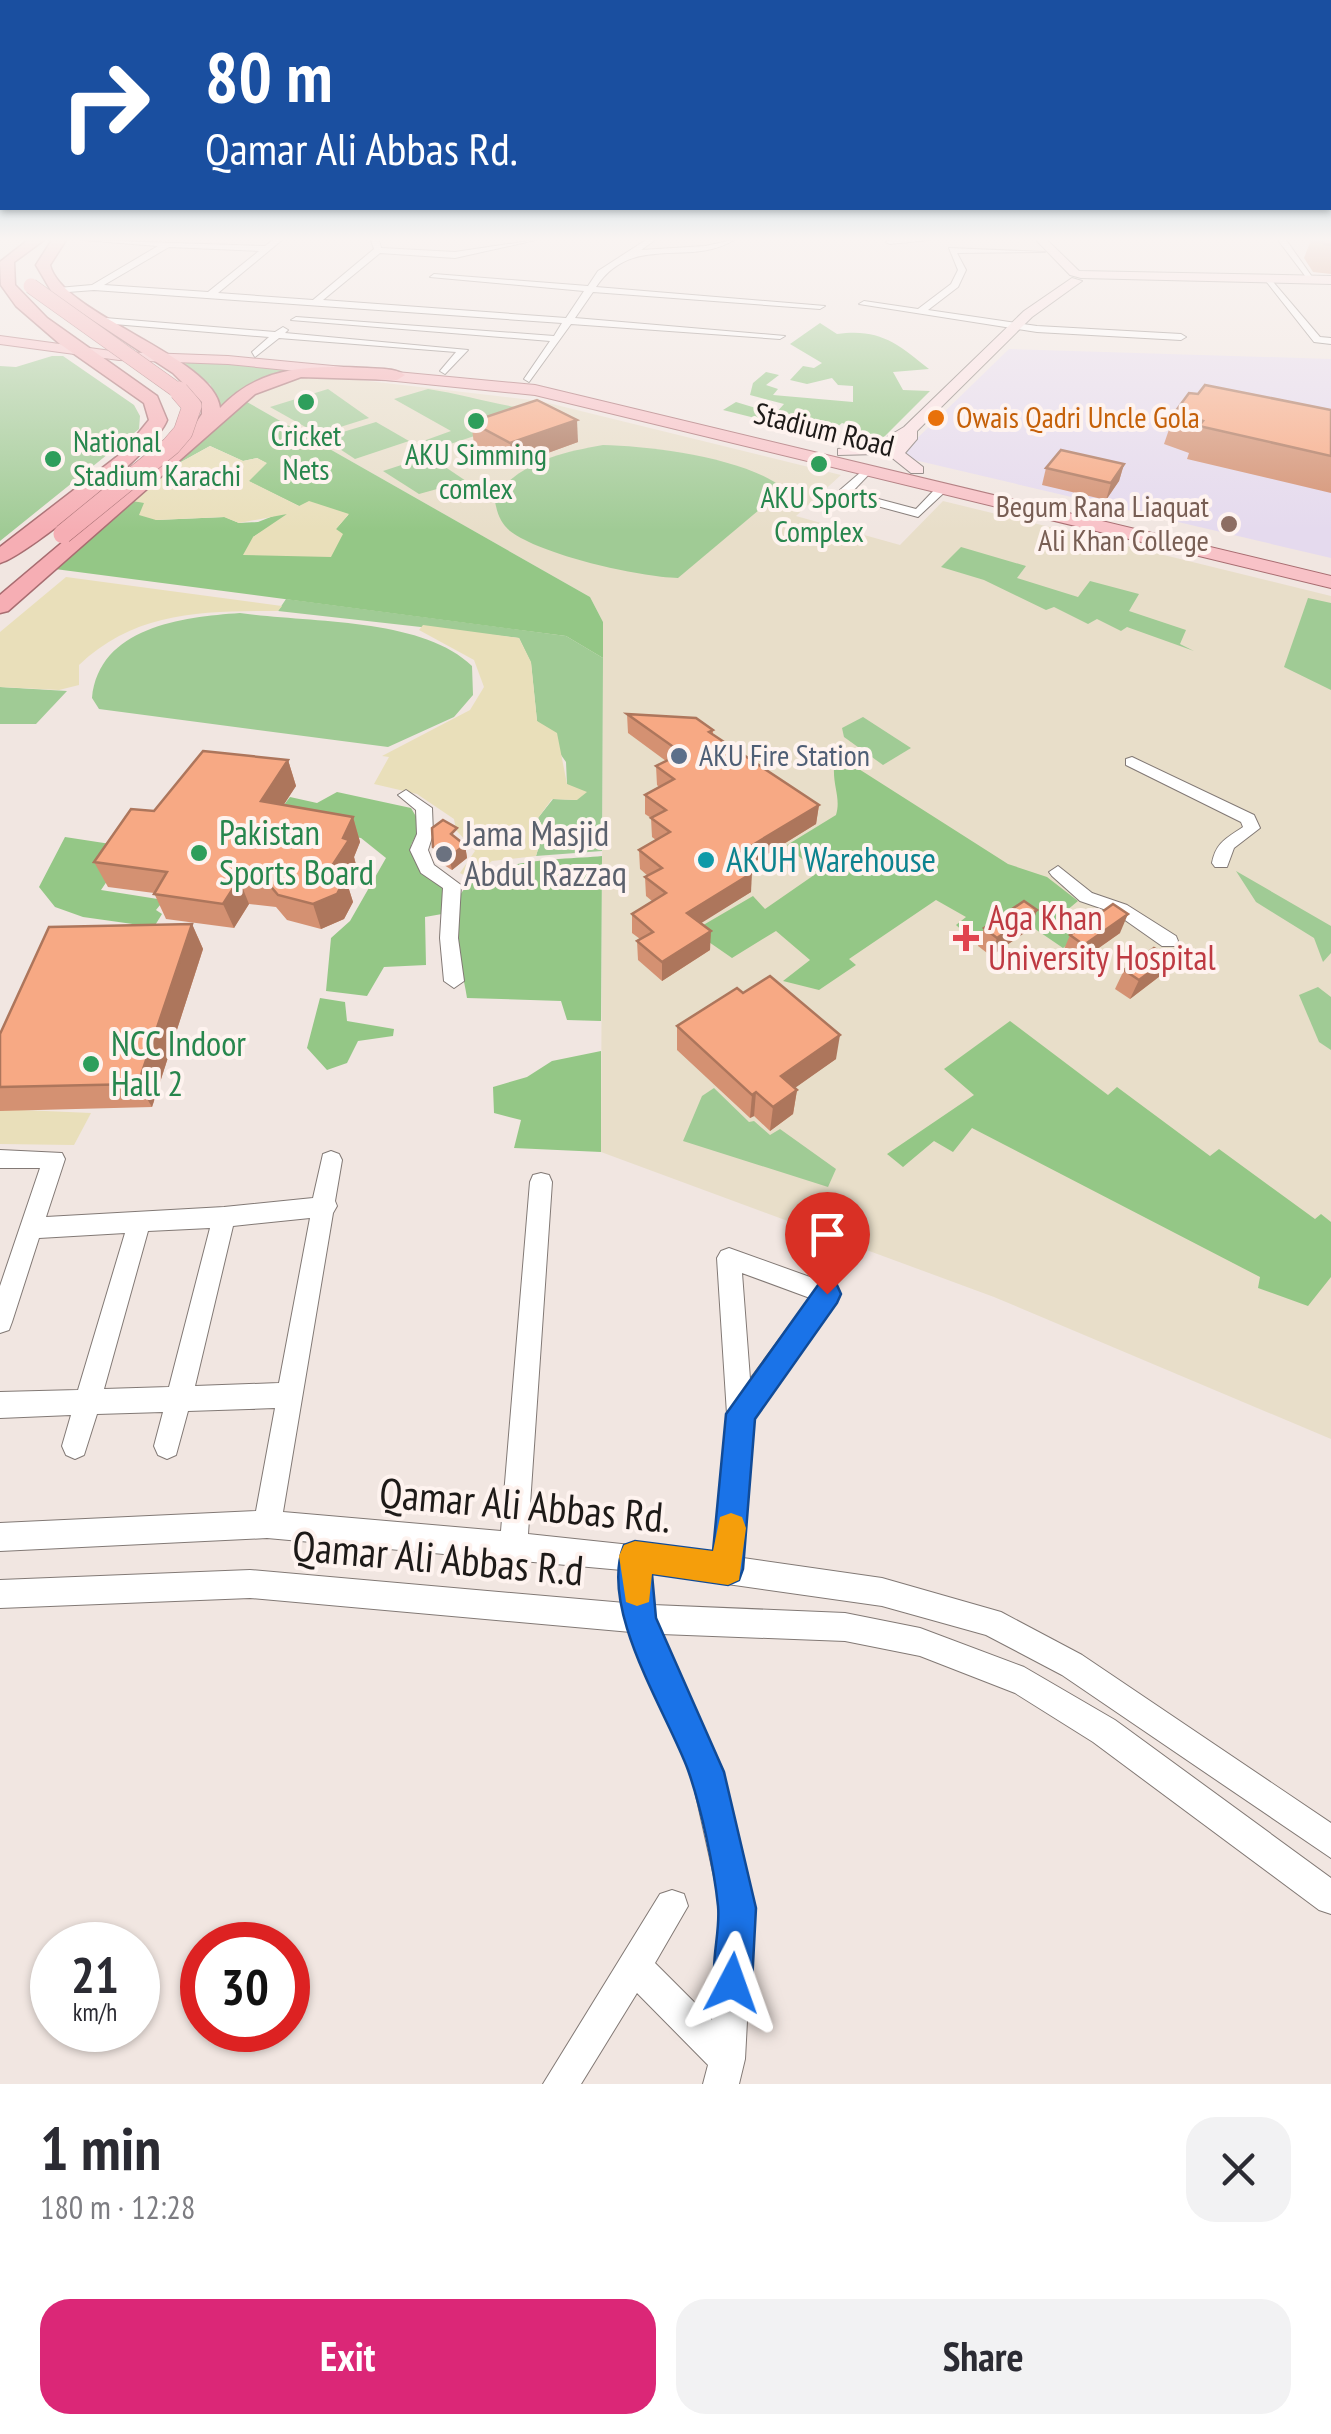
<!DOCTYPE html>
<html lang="en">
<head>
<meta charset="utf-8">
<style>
  :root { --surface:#fff; --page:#f2f2f3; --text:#2b2b33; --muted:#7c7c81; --accent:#db2777 }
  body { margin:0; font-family:"PT Sans Narrow",sans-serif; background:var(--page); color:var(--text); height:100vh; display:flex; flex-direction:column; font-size:38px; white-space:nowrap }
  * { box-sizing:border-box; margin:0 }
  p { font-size:32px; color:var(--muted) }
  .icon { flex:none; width:55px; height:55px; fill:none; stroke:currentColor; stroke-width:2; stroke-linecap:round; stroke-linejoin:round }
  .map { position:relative; height:2084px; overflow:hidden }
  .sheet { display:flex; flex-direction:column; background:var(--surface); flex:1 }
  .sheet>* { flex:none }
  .guide { position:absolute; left:0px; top:0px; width:1332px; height:210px; box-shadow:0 2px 8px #0004; background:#1a4fa0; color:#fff; overflow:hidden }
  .speed { position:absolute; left:30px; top:1922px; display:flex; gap:20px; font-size:50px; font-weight:700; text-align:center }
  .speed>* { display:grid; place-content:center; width:130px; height:130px; border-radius:50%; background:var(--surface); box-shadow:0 2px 8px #0004; line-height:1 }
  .speed small { font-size:25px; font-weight:400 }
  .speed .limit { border:15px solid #d22; background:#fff; color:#111 }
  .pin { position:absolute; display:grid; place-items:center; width:85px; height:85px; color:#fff; margin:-102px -42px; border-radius:50% 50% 50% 0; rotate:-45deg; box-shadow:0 0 10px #0007 }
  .pin .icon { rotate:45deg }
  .me { position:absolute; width:110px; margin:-55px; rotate:4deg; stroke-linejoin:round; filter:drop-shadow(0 0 8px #0008) }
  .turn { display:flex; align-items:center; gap:35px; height:210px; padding:0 40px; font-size:45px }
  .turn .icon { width:130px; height:130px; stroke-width:2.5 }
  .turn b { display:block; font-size:70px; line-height:85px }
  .round { display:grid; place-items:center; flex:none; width:105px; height:105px; border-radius:30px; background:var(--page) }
  .overview { display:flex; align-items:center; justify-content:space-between; height:170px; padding:0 40px }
  h1 { font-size:60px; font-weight:800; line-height:75px }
  .button { display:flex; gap:20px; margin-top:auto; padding:20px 40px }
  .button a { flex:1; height:115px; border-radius:30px; background:var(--accent); color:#fff; font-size:40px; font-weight:800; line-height:115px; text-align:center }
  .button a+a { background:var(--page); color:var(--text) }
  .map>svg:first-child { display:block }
</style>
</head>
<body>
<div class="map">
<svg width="1331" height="2084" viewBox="0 0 1331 2084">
  <rect width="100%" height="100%" fill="#f1e6e1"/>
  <polygon fill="#e5daee" points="1009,349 1331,359 1331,558 906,458 903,452"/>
  <polygon fill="#e8dec9" points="294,376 325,376 540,401 841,475 796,516 900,545 943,501 1331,596 1331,1439 994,1297 601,1152 603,622 590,597 247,402 259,390"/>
  <g fill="#a0cb95">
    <polygon points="52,356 63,356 134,405 140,416 139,429 0,541 0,366 16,367"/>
    <polygon points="194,362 289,367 292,369 253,382 220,407 210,384 174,365"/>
    <polygon points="328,389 369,418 318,434 270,407"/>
    <path d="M 428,389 C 468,395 512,410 550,411 L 429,451 L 415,444 L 451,431 L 394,399 Z"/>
    <polygon points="376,422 409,441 355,459 323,438"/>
    <path d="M 603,445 C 650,446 748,458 784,489 L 678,578 C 639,577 541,555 510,531 C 499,522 496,509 494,496 C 524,461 559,453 603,445 Z"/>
    <polygon points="429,456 466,481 419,494 383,471"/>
    <polygon points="961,547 1026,566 1017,578 1078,597 1090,581 1139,594 1129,611 1186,630 1180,644 1194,651 1127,627 1121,631 1097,619 1088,624 1054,607 1046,610 984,580 941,567"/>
    <polygon points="1308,598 1331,603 1331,690 1284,667"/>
    <polygon points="286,599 566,636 603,658 602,851 536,856 544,829 538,818 553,799 577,800 567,784 566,762 537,721 531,663 519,638 278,611"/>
    <path d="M 240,613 C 307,623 422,617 472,666 L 473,695 L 454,717 L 388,747 L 99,709 L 92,698 C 99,627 182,617 240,613 Z"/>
    <polygon points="0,687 67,691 36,724 0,724"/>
    <polygon points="863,717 911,748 883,765 844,737 842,728"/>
    <polygon points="1236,871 1331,926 1331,953 1323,962 1314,938 1256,902"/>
    <polygon points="1318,987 1331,997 1331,1050 1319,1042 1299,995"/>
    <polygon points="714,1088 749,1122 754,1121 770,1135 780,1129 836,1169 828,1187 683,1141 702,1096"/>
  </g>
  <g fill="#94c786">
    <path d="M 820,323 L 837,334 C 879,328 897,343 929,369 L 893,372 L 903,390 L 930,391 L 884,437 L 845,428 L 849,425 L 842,423 L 832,431 L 837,433 L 832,437 L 723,410 L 736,402 L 775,414 L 784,404 L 750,395 L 753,383 L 766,372 L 779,375 L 766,385 L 778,389 L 773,395 L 853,402 L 853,386 L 838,385 L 832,378 L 807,384 L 790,380 L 803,366 L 814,368 L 822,363 L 790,344 Z"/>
    <polygon points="247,402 590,597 603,622 603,658 566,636 55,569 133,501 144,502 156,520 225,517 239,523 258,522 281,513 289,515 253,537 335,530 348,515 299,506 248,481 266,463 257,458 243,461 210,446 172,467"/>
    <path d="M 851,764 L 1008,864 L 1047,877 L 1078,901 L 1066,911 L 1088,929 L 1063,948 L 1019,918 L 976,943 L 956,925 L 966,917 L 936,900 L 849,959 L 856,965 L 819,990 L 783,981 L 810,960 L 776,931 L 732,958 L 693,931 L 753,896 L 765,909 L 817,873 L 787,845 L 836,815 C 841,799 833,786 834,768 Z"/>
    <polygon points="337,792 411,808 421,825 411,845 421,871 444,887 442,914 425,917 426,965 384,967 367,996 326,991 331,938 350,921 386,858 361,838 299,828 264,831 290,797 317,803"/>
    <polygon points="65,837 130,847 101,890 164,900 156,910 162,914 154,927 83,917 55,907 39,887"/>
    <path d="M 602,856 L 601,1021 L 567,1020 L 561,1001 L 467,998 C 463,970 448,925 459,898 C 476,857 564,860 602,856 Z"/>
    <polygon points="320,998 345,1002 347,1021 394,1029 393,1036 358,1041 347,1063 327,1070 307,1048"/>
    <polygon points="1010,1021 1108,1095 1117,1087 1210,1156 1219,1149 1315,1219 1321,1214 1331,1222 1331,1277 1308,1306 1258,1288 1260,1277 972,1128 953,1152 934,1141 903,1167 887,1154 974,1095 944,1069"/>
    <polygon points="601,1051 601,1152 514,1148 521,1120 494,1113 493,1087 527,1077 552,1061"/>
  </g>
  <g fill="#e9dfba">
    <polygon points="210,446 243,461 257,458 267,463 249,481 299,506 309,501 349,514 336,529 343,534 331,557 243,555 253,537 287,514 239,523 224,517 156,520 139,515 144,503 133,501 172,467"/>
    <path d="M 66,577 L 282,606 L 278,611 C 203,611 136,611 79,665 L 79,685 L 59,690 L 0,687 L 0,632 Z"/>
    <polygon points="423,625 519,638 531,662 537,721 557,733 567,784 587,792 577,800 552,799 538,818 544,829 536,856 492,861 469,878 460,873 475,851 456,830 454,819 417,794 374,784 389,757 382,756 470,710 484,687 474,660 419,630"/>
    <polygon points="0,1109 91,1113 74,1145 0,1144"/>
  </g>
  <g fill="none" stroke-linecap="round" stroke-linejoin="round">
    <defs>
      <g id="minor">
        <path d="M 83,240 L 265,246 L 273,240 L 282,240 L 218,293 L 313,300 L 374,249 L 371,240 L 379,240 L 381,248 L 455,252 L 536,240 L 455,258 L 380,253 L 323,300 L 566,318 L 584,291 L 430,277 L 434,274 L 588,286 L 598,271 L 646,240 L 655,240 L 641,250 L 705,246 L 734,240 C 688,268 633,232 596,287 L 825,306 L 820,309 L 593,292 L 575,318 L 785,336 L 780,339 L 571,324 L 529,382 L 524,379 L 550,341 L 291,320 L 296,317 L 554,336 L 562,323 L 94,290 L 55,293 L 58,288 L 92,285 L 158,246 ZM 169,247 L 259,251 L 208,292 L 104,285 Z"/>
        <polygon points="890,240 929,240 890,244 886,242"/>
        <polygon points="1278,240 1286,240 1315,281 1309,281"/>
        <polygon points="949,248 1045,252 957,253 966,270 958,287 928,310 1037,326 1181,334 1186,337 1181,340 1037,332 859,304 864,301 918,309 951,284 958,270"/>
        <polygon points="1262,276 1268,276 1320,337 1331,338 1331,344 1314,342"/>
        <polygon points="105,318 275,332 283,327 288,330 285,333 468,350 445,374 440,371 456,352 279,338 255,357 252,352 269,337 102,323"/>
        <polygon points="868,466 874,469 852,492 916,509 939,485 949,488 918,517 840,496 840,490"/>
        <path d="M 1132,757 L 1254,815 L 1260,828 L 1234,848 L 1227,867 L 1215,867 L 1212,863 C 1216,842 1227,838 1243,827 L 1241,822 L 1126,765 L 1126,759 Z"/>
        <polygon points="406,790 432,808 433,834 428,850 434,865 461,885 458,938 464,981 454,988 444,981 440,938 443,888 421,873 410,850 417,834 416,810 398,795"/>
        <polygon points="1058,866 1092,893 1127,905 1176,936 1178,941 1176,946 1162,946 1115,913 1080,901 1052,876 1049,872"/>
        <path d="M 0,1150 L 62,1153 L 65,1159 L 46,1217 L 224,1207 L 313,1198 L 323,1154 L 331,1151 L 339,1154 L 342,1160 L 335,1201 L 337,1206 L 333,1213 L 283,1512 L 501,1531 L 530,1182 L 533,1175 L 541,1173 L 549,1175 L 552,1182 L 528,1534 L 715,1554 L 727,1414 L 717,1258 L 721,1251 L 729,1248 L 835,1286 L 839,1294 L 835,1302 L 752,1418 L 743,1558 L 882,1578 L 1001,1612 L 1082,1655 L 1331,1823 L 1331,1858 L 1062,1675 L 986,1635 L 882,1606 L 650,1573 L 653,1605 L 845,1613 L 920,1628 L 1024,1667 L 1115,1720 L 1331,1878 L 1331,1914 L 1319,1910 L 1093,1742 L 1015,1693 L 920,1656 L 845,1641 L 661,1634 L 721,1772 L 753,1908 L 745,2059 L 739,2084 L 703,2084 L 708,2065 L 637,1993 L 581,2084 L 543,2084 L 660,1894 L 672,1890 L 684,1894 L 688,1906 L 655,1963 L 712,2020 L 721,1908 L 691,1773 L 631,1632 L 250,1598 L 0,1608 L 0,1580 L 250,1570 L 625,1603 L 622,1570 L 267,1538 L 0,1551 L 0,1523 L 256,1511 L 275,1408 L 188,1411 L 176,1455 L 167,1459 L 158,1455 L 154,1446 L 163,1412 L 97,1414 L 84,1455 L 75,1459 L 66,1455 L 62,1446 L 71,1415 L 0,1418 L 0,1392 L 78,1390 L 125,1233 L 39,1238 L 12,1322 L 9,1330 L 0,1333 L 0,1286 L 40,1168 L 0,1168 ZM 310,1218 L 279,1383 L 195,1386 L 233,1226 ZM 210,1228 L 169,1387 L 104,1389 L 148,1231 ZM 742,1273 L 810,1298 L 750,1379 Z"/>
      </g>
      <g id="secondary">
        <polygon points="1036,240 1047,240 1079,271 1331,276 1331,284 1081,278 1070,275"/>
        <polygon points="1072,278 1082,281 1032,317 917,431 917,439 905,453 923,467 923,473 911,473 891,457 896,445 878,454 838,455 838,449 874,445 904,427 1024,311"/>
      </g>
      <polygon id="primary" points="0,336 119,352 228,356 535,385 1331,576 1331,588 535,395 228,364 119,360 0,344"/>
      <g id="trunk">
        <path d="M 28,240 L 44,240 L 14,262 L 15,285 L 47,318 L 157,396 L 167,420 C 157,449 29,555 0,563 L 0,547 L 123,452 L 149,420 L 144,403 L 60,344 L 16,306 L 1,285 L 0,262 Z"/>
        <path d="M 52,240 L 66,240 L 50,265 C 62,315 215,357 220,408 C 260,365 312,365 367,368 C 380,369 395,368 405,375 L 397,380 L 301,377 L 255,394 L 8,611 L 0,613 L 0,595 L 185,439 L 202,414 L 202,402 L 173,373 L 53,294 L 36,265 Z"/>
      </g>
    </defs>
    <use href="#minor" stroke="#827975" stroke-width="2"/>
    <use href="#secondary" stroke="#827975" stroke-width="2"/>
    <use href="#primary" stroke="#a86d71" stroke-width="2"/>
    <use href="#trunk" stroke="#a86d71" stroke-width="3"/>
    <use href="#minor" fill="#fff" fill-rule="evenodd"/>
    <use href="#secondary" fill="#fbe1e3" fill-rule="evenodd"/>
    <use href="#primary" fill="#f8c2c7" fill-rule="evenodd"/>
    <use href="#trunk" fill="#f6aeb4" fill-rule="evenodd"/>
    <defs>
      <polyline id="trunk-bridge-far1" points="31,286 181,393"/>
      <polyline id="trunk-bridge" points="63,534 171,446 183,432 192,406 179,391"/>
    </defs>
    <use href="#trunk-bridge-far1" stroke="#a86d71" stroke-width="16" stroke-linecap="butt"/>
    <use href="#trunk-bridge" stroke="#a86d71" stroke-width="20" stroke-linecap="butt"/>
    <use href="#trunk-bridge-far1" stroke="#f6aeb4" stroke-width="15"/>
    <use href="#trunk-bridge" stroke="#f6aeb4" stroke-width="19"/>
  </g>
  <g fill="#d49172">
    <polygon points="1311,240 1331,240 1331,274 1313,272 1304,258"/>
    <polygon points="1331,410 1331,493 1187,459 1189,453 1164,444 1175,412"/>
    <polygon points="471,422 578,442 512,466 474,444"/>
    <polygon points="1124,464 1119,481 1106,500 1042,485 1046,468"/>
    <polygon points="627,714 713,730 713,735 819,805 816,824 745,868 751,892 700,923 710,950 662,981 638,960 637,941 640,939 632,933 632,914 652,901 646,896 645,877 648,876 640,869 639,850 656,840 652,837 651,818 645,814 645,795 659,787 657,785 656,766 666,761 628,733"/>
    <polygon points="288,760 296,786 283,805 353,817 360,842 354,857 356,865 346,880 353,902 344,919 321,929 287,920 276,907 249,904 234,928 166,919 154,893 108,887 94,862 154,811"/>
    <polygon points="459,840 465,845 467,858 452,870 436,860 433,847"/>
    <polygon points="1037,910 1030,929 991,956 978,946 984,928"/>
    <polygon points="192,924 203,949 152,1107 0,1111 0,1034"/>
    <polygon points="1120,933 1076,964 1062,954 1070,935"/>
    <polygon points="1170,957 1160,976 1130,999 1115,989 1124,970"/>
    <polygon points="677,1026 836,1059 794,1088 797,1090 793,1114 770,1131 754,1116 750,1118 677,1050"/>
  </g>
  <g fill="#ad765c">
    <polygon points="577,420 578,442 512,466 510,443"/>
    <polygon points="1124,464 1119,481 1106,500 1111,483"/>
    <polygon points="288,760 296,786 270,826 261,801"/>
    <polygon points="819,805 816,824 730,877 731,858"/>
    <polygon points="353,817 360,842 354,857 356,865 346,880 353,902 344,919 321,929 313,904"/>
    <polygon points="465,845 467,858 452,870 449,857"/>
    <polygon points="752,873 751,892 687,932 687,913"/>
    <polygon points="239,879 249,904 234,928 223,904"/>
    <polygon points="1037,910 1030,929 991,956 997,938"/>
    <polygon points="1128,914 1120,933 1076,964 1084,945"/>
    <polygon points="192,924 203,949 152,1107 138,1084"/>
    <polygon points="711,931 710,950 662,981 662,962"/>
    <polygon points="1170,957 1160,976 1130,999 1139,980"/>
    <polygon points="840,1035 836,1059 778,1100 781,1076"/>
    <polygon points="797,1090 793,1114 770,1131 773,1107"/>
    <polygon points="756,1092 754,1116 750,1118 752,1095"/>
  </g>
  <g fill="#f7a984" stroke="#ad765c" stroke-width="2.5">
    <polygon points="1321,240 1331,240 1331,245 1324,244"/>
    <polygon points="1205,385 1331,410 1331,456 1199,426 1203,421 1175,412 1189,393 1198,394"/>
    <polygon points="537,400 577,420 510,443 471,422"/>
    <polygon points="1061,450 1124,464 1111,483 1046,468"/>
    <polygon points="627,714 696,718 713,730 709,732 819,805 731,858 752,873 687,913 711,931 662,962 637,941 653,932 632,914 666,893 645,877 662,868 639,850 670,832 651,818 666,810 645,795 674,779 656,766 682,753"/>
    <polygon points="203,751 288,760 261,801 353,817 343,838 349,840 326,875 346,877 337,894 313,904 278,895 267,882 239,879 223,904 154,894 167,872 94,862 131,809 154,811"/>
    <polygon points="443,820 457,828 451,834 465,845 449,857 433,847 432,828"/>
    <polygon points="1024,901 1037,910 997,938 984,928"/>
    <polygon points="1113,904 1128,914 1084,945 1070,935"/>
    <polygon points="192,924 138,1084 0,1087 0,1034 49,927"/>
    <polygon points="1154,948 1170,957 1139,980 1124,970"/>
    <polygon points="770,976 840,1035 781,1076 797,1090 773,1107 756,1092 752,1095 677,1026 737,988 743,993"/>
  </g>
  <linearGradient id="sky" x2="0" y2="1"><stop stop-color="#61b3d5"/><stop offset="0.45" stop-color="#f9f4f2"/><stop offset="1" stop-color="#f9f4f2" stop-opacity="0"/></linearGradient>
  <rect width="1331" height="531" fill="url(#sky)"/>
  <path fill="#1a73e8" stroke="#114b97" stroke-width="2.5" d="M 827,1282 L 837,1285 L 841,1294 L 837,1303 L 755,1419 L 743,1569 L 739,1580 L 728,1585 L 652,1574 L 656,1618 L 724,1772 L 756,1908 L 752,1983 L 746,1997 L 732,2003 L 719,1997 C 707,1968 721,1936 718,1906 C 714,1867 701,1807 688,1770 C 666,1711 598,1608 624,1545 L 635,1541 L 713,1551 L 726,1414 L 818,1285 Z"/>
  <polygon fill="#f59e0b" points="731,1513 742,1517 746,1528 739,1580 728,1585 652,1574 649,1602 637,1606 626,1602 619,1556 624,1545 635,1541 713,1551 720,1517"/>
  <g fill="#2e9e5b" stroke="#fef3ef" stroke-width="4">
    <circle cx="306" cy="402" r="10"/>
    <circle cx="476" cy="421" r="10"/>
    <circle cx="53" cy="459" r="10"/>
    <circle cx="819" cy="464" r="10"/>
    <circle cx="199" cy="853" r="10"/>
    <circle cx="91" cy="1064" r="10"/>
  </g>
  <circle fill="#e8710a" stroke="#fef3ef" stroke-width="4" cx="936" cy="418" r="10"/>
  <circle fill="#8d6e63" stroke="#fef3ef" stroke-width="4" cx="1229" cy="524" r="10"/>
  <circle fill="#5c6f8a" stroke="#fef3ef" stroke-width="4" cx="679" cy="756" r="10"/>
  <circle fill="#6b7280" stroke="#fef3ef" stroke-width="4" cx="444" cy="854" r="10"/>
  <circle fill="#0f9aa8" stroke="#fef3ef" stroke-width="4" cx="706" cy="860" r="10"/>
  <path fill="#e0444e" stroke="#fef3ef" stroke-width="4" d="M961 923h10v10h10v10h-10v10h-10v-10h-10v-10h10z"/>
  <g text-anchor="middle" stroke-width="8" stroke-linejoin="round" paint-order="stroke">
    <g font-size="30" fill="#c56008" stroke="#fef3ef" text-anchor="start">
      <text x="956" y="428">Owais Qadri Uncle Gola</text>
    </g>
    <g font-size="30" fill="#1d1a18" stroke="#fef3ef">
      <text transform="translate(824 430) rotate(14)" y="10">Stadium Road</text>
    </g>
    <g font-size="30" fill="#27864d" stroke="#fef3ef">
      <text x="306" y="446">Cricket<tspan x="306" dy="34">Nets</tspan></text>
      <text x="73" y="452" text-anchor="start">National<tspan x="73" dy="34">Stadium Karachi</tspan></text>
      <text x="476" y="465">AKU Simming<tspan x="476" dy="34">comlex</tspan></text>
      <text x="819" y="508">AKU Sports<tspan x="819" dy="34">Complex</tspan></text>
    </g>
    <g font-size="30" fill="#785e54" stroke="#fef3ef" text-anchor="end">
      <text x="1209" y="517">Begum Rana Liaquat<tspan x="1209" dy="34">Ali Khan College</tspan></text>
    </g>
    <g font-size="30" fill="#4e5e75" stroke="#fef3ef" text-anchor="start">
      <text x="699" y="766">AKU Fire Station</text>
    </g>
    <g font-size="35" fill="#27864d" stroke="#fef3ef" text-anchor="start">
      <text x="219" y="845">Pakistan<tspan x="219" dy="40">Sports Board</tspan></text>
      <text x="111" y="1056">NCC Indoor<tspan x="111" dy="40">Hall 2</tspan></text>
    </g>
    <g font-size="35" fill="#5b616d" stroke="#fef3ef" text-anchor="start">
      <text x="464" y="846">Jama Masjid<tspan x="464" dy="40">Abdul Razzaq</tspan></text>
    </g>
    <g font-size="35" fill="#0d838f" stroke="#fef3ef" text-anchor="start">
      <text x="726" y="872">AKUH Warehouse</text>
    </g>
    <g font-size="35" fill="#be3a42" stroke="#fef3ef" text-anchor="start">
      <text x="988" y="930">Aga Khan<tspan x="988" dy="40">University Hospital</tspan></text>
    </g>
    <g font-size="42" fill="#1d1a18" stroke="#fef3ef">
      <text transform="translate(525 1505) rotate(5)" y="15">Qamar Ali Abbas Rd.</text>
      <text transform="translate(438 1558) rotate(5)" y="15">Qamar Ali Abbas R.d</text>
    </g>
  </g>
</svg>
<div class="speed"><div>21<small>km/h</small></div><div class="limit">30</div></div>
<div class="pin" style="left:827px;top:1294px;background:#d93025"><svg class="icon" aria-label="arrive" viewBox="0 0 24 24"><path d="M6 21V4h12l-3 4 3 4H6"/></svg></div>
<svg class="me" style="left:732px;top:1983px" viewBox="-20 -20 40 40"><path d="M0-17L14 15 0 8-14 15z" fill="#1a73e8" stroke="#fff" stroke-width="4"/></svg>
<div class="guide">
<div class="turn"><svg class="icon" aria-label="right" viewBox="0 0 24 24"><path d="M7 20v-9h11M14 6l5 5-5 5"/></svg><div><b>80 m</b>Qamar Ali Abbas Rd.</div></div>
</div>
</div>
<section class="sheet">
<div class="overview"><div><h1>1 min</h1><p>180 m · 12:28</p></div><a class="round"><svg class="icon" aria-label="close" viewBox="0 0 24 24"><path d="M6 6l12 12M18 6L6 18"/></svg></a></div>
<div class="button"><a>Exit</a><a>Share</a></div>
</section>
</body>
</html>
